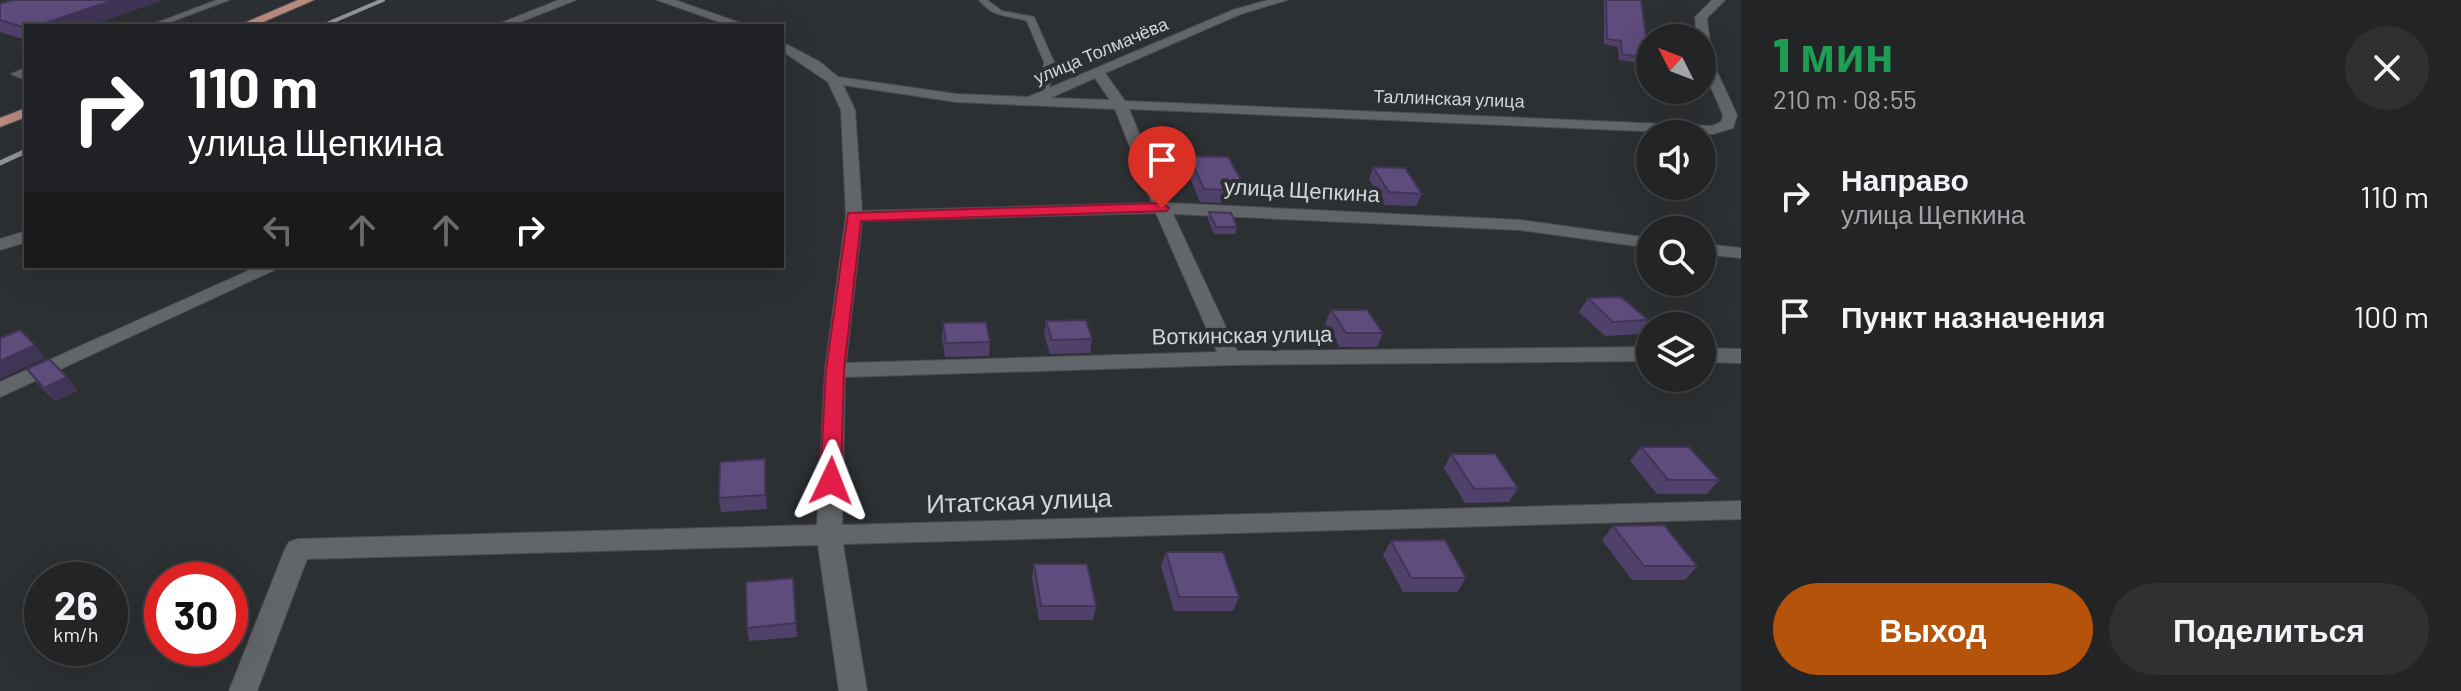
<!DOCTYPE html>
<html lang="ru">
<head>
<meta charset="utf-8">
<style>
  :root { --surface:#222426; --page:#2e3032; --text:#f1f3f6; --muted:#a2a4a7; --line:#3f4143; --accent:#b45309 }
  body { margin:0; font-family:Barlow,sans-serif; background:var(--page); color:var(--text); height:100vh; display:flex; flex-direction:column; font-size:30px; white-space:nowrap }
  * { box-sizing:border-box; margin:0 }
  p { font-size:26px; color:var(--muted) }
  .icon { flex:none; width:44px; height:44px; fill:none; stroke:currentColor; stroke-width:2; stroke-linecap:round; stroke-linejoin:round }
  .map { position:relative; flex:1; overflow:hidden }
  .drawer { display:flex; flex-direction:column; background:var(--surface); width:720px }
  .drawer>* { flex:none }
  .guide { position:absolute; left:24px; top:24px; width:760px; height:244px; border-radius:0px; box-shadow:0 8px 32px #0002,0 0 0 2px var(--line); background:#202124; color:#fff; overflow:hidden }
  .needle { width:52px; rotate:312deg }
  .fabs { position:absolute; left:1636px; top:24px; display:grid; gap:16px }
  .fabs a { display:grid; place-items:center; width:80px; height:80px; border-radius:50%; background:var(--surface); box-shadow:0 8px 32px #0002,0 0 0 2px var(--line); font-size:40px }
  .speed { position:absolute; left:24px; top:562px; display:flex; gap:16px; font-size:40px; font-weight:700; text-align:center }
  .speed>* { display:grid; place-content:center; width:104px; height:104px; border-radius:50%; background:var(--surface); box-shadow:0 8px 32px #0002,0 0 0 2px var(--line); line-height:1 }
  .speed small { font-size:20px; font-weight:400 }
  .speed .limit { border:12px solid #d22; background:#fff; color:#111 }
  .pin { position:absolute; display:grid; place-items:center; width:68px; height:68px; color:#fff; margin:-82px -34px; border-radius:50% 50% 50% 0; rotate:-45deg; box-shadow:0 0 8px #0007 }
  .pin .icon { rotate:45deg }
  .me { position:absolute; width:88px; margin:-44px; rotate:2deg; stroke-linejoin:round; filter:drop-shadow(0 0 6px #0008) }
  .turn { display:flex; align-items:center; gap:28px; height:168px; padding:0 32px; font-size:36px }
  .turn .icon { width:104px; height:104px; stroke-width:2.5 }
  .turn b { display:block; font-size:56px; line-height:68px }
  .lanes { display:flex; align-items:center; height:76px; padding:0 32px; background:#0003; justify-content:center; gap:40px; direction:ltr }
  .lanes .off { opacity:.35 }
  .round { display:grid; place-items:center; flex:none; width:84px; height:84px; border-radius:42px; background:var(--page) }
  .summary { display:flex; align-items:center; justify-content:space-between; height:136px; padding:0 32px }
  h1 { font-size:48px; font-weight:800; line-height:60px; color:#1e9e55 }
  .action { display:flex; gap:16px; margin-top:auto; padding:16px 32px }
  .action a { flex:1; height:92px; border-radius:48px; background:var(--accent); color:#fff; font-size:32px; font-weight:800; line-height:92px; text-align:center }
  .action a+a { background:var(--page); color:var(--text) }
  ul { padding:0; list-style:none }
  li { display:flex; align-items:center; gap:24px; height:120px; padding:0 32px }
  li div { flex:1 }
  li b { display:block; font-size:30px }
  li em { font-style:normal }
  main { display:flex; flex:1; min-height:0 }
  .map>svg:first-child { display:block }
</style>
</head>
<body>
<main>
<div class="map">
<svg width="1741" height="691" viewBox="0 0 1741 691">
  <rect width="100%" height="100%" fill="#2d3033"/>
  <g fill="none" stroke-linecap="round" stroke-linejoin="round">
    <defs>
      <g id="service">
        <polygon points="217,0 229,0 160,26 148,26"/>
        <path d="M 979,0 L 987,0 L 1002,11 L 1034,17 L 1054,62 L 1048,96 L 1040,94 L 1044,62 L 1027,21 C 1006,14 995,19 979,0 Z"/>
        <polygon points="26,68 26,80 11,74"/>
      </g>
      <g id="minor">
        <polygon points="559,0 576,0 510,26 493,26"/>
        <polygon points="657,0 675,0 749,26 731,26"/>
        <path d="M 1268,0 L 1287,0 L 1241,14 L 1105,73 L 1125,101 L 1712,126 L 1721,122 L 1723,115 L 1702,67 L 1702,38 L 1697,38 L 1695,17 L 1712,0 L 1725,0 L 1707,18 L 1712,61 L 1737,115 L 1733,128 L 1713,134 L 1129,109 L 1168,203 L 1520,220 L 1650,238 L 1650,248 L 1520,230 L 1173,214 L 1237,351 L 1650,347 L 1650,361 L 1230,365 L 845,377 L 842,525 L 1741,501 L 1741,519 L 843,544 L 867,691 L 839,691 L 818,545 L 307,559 L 257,691 L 229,691 L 285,549 L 289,542 L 298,539 L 817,525 L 825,370 L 846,216 L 841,110 L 828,82 L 782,51 L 782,42 L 820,62 L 838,77 L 956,94 L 1028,97 L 1233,10 ZM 1095,78 L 1110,100 L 1050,98 ZM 843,85 L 956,102 L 1115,109 L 1152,203 L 862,211 L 855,110 ZM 1156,213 L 1217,352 L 846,363 L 862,221 Z"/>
        <polygon points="26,231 26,242 0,250 0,239"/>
        <polygon points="1702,244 1741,248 1741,258 1702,254"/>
        <polygon points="259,266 283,266 0,397 0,382"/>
        <polygon points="1702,348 1741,349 1741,363 1702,362"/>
      </g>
      <g id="primary">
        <polygon points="298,0 314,0 254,26 237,26"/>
        <polygon points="26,108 26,117 0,127 0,118"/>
      </g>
    </defs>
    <use href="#service" stroke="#4b4d50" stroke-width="2"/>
    <use href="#minor" stroke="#4b4d50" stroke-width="2"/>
    <use href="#primary" stroke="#4b4d50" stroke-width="2"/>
    <use href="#service" fill="#626569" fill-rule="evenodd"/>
    <use href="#minor" fill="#626569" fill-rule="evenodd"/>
    <use href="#primary" fill="#bb8b7f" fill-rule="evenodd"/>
    <polyline stroke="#929497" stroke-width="4" points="322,26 383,0"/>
    <polyline stroke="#929497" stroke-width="5" points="0,163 26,151"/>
  </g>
  <g fill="#50416b">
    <polygon points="13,0 161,0 161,1 26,26 26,40 0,32 0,4"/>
    <polygon points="1604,0 1641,0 1649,59 1646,64 1619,60 1618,47 1604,44"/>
    <polygon points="1189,156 1244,185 1240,197 1224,197 1222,203 1200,202 1186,168"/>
    <polygon points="1373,167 1422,194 1416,206 1384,205 1369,179"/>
    <polygon points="1209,212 1237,227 1235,234 1214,234 1208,219"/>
    <polygon points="1588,298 1648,320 1639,334 1605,336 1579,312"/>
    <polygon points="1331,310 1383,333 1377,347 1340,347 1325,324"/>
    <polygon points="1046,321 1092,339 1090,353 1050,354 1044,334"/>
    <polygon points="943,323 990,342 989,356 945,357 942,336"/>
    <polygon points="27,369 67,377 77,391 55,401 37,383"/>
    <polygon points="1641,447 1719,480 1707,494 1657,494 1630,461"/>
    <polygon points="1451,454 1518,488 1509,502 1465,503 1444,468"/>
    <polygon points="765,459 767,509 721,512 719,498"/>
    <polygon points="1613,526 1697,566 1685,580 1632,580 1602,540"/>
    <polygon points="1391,541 1466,578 1457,592 1403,592 1383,555"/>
    <polygon points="1166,552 1239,597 1233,611 1174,611 1161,566"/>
    <polygon points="1034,564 1096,606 1093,620 1039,620 1032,578"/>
    <polygon points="793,578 797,637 749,641 747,628"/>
  </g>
  <g fill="#413557">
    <polygon points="114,0 161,0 161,1 89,26 36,26"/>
    <polygon points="35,345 45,358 0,379 0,361"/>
    <polygon points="67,377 77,391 55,401 44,388"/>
    <polygon points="765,459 766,473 767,509 765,495"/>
  </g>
  <g fill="#5d4c7c" stroke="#413557" stroke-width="2">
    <polygon points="13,0 114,0 36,26 26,26 26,28 0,20 0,4"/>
    <polygon points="1606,0 1641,0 1649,59 1622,54 1621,41 1607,39"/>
    <polygon points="1189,156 1228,157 1244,185 1223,185 1226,190 1204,189"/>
    <polygon points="1373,167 1405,168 1422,194 1389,192"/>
    <polygon points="1209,212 1231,213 1237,227 1216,227"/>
    <polygon points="1621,297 1648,320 1613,322 1588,298"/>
    <polygon points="1331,310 1367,310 1383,333 1346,333"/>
    <polygon points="1086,320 1092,339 1052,340 1046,321"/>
    <polygon points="986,322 990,342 946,343 943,323"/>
    <polygon points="20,330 35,345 0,361 0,338"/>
    <polygon points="49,359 67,377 44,388 27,369"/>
    <polygon points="1641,447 1689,447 1719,480 1668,480"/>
    <polygon points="1451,454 1495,454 1518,488 1474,489"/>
    <polygon points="765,459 765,495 719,498 720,462"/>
    <polygon points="1664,525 1697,566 1644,566 1613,526"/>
    <polygon points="1445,540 1466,578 1411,578 1391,541"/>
    <polygon points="1166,552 1223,552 1239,597 1179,597"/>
    <polygon points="1034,564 1087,564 1096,606 1041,606"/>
    <polygon points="793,578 796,623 747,628 746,582"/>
  </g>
  <polygon fill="#e11d48" stroke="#92132f" stroke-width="2" points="1162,203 1169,208 1167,211 861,221 844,370 841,481 838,487 823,487 820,481 826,370 848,213"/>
  <g text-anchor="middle" stroke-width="8" stroke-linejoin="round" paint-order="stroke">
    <g font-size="18" fill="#d3d5d7" stroke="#2d3033">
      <text transform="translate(1101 51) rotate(-23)" y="6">улица Толмачёва</text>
      <text transform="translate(1449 99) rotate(2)" y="6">Таллинская улица</text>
    </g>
    <g font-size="22" fill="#d3d5d7" stroke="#2d3033">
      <text transform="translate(1302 190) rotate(3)" y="8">улица Щепкина</text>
      <text transform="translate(1242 335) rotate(-1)" y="8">Воткинская улица</text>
    </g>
    <g font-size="26" fill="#d3d5d7" stroke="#2d3033">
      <text transform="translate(1019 501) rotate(-2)" y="9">Итатская улица</text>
    </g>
  </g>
</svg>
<div class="fabs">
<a><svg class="needle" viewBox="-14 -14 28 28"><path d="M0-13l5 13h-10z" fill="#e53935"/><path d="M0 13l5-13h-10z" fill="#a2a4a7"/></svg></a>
<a><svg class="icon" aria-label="sound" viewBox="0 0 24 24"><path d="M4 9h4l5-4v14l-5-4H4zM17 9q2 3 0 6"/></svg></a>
<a><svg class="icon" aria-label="search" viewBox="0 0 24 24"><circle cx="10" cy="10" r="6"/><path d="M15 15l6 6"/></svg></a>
<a><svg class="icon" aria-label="layers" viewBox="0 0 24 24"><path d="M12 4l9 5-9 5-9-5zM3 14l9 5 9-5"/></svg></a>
</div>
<div class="speed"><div>26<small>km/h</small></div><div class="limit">30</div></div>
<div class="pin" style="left:1162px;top:208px;background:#d93025"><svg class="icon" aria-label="arrive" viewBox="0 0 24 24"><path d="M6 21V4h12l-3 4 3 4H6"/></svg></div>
<svg class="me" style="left:831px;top:481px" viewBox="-20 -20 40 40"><path d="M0-17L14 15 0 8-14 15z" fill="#e11d48" stroke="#fff" stroke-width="4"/></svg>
<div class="guide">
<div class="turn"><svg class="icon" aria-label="right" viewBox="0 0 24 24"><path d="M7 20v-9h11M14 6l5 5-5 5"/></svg><div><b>110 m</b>улица Щепкина</div></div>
<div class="lanes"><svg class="icon off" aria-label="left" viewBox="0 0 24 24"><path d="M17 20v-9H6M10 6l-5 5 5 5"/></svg><svg class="icon off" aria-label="ahead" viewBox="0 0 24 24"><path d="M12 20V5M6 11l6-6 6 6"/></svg><svg class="icon off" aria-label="ahead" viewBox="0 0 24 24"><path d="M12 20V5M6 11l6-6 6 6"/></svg><svg class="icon" aria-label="right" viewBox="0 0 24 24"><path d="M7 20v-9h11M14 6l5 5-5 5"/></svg></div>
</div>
</div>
<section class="drawer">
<div class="summary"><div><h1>1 мин</h1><p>210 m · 08:55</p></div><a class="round"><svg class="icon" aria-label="close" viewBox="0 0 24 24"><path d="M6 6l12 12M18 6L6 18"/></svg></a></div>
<ul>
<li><svg class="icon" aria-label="right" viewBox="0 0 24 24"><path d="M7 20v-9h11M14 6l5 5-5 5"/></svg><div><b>Направо</b><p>улица Щепкина</p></div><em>110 m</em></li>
<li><svg class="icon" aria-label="arrive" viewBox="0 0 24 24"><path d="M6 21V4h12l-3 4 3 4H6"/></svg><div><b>Пункт назначения</b></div><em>100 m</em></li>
</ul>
<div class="action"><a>Выход</a><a>Поделиться</a></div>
</section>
</main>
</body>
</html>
